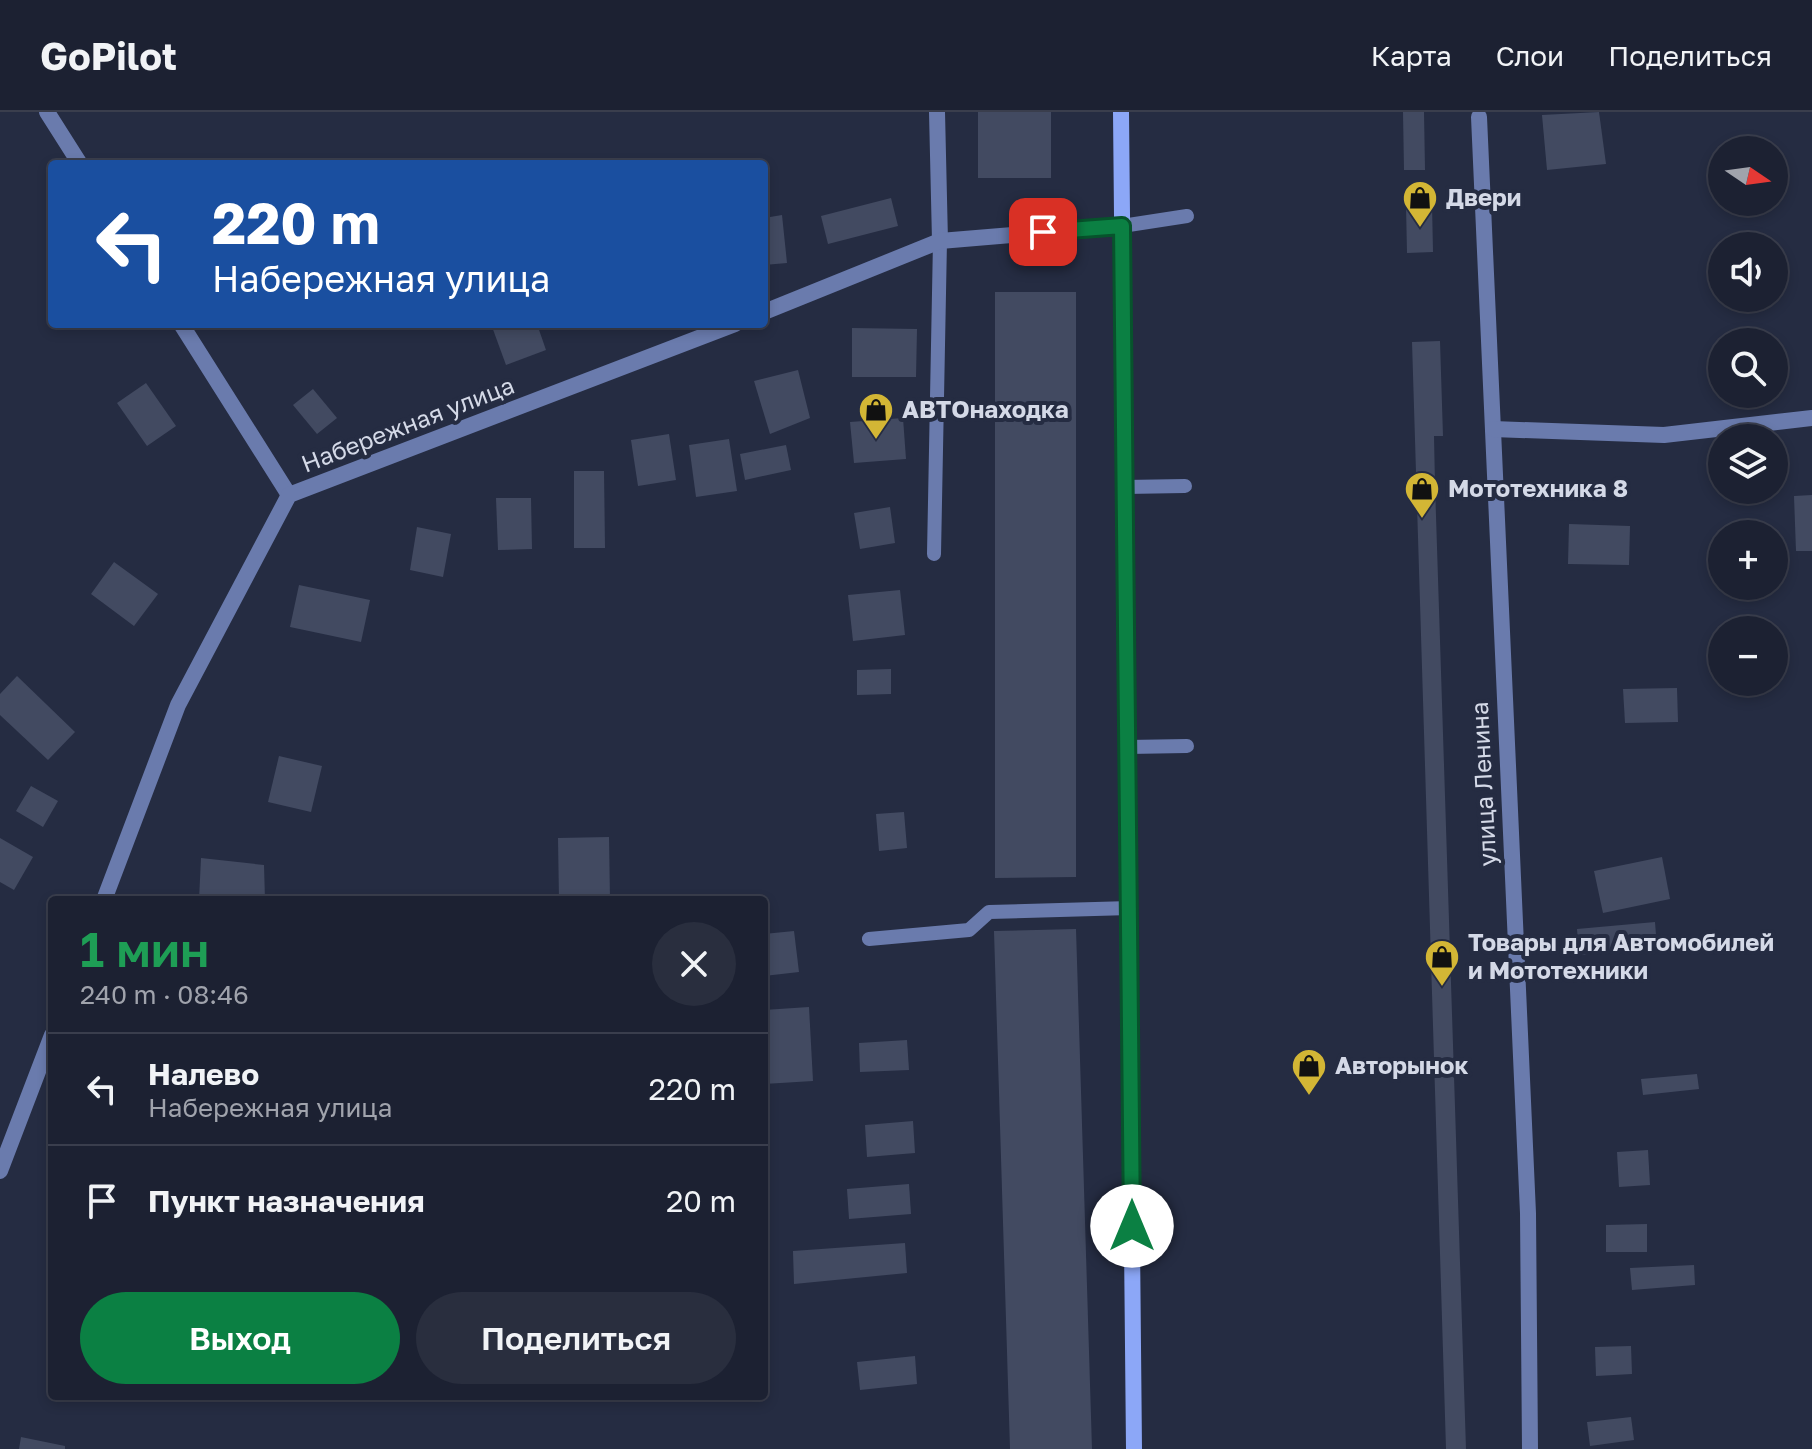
<!DOCTYPE html>
<html lang="ru">
<head>
<meta charset="utf-8">
<style>
  :root { --surface:#1c2132; --page:#292e3e; --text:#f1f3f6; --muted:#a0a3ac; --line:#3a3e4d; --accent:#0b8043 }
  body { margin:0; font-family:"Golos Text",sans-serif; background:var(--page); color:var(--text); height:100vh; display:flex; flex-direction:column; font-size:30px; white-space:nowrap }
  * { box-sizing:border-box; margin:0 }
  p { font-size:26px; color:var(--muted) }
  .icon { flex:none; width:44px; height:44px; fill:none; stroke:currentColor; stroke-width:2; stroke-linecap:round; stroke-linejoin:round }
  .map { position:relative; flex:1; overflow:hidden }
  .side { position:absolute; left:48px; top:784px; width:720px; height:504px; display:flex; flex-direction:column; background:var(--surface); border-radius:8px; box-shadow:0 4px 12px #0003,0 0 0 2px var(--line) }
  .side>* { flex:none }
  .top-card { position:absolute; left:48px; top:48px; width:720px; height:168px; border-radius:8px; box-shadow:0 4px 12px #0003,0 0 0 2px var(--line); background:#1a4fa0; color:#fff; overflow:hidden }
  .needle { width:52px; rotate:103deg }
  .tools { position:absolute; left:1708px; top:24px; display:grid; gap:16px }
  .tools a { display:grid; place-items:center; width:80px; height:80px; border-radius:50%; background:var(--surface); box-shadow:0 4px 12px #0003,0 0 0 2px var(--line); font-size:40px }
  .pin { position:absolute; display:grid; place-items:center; width:68px; height:68px; color:#fff; margin:-34px; border-radius:16px; box-shadow:0 4px 12px #0006 }
  .me { position:absolute; width:88px; margin:-44px; rotate:0deg; stroke-linejoin:round; filter:drop-shadow(0 0 6px #0008) }
  .turn { display:flex; align-items:center; gap:28px; height:168px; padding:0 32px; font-size:36px }
  .turn .icon { width:104px; height:104px; stroke-width:2.5 }
  .turn b { display:block; font-size:56px; line-height:68px }
  .round { display:grid; place-items:center; flex:none; width:84px; height:84px; border-radius:42px; background:var(--page) }
  .summary { display:flex; align-items:center; justify-content:space-between; height:136px; padding:0 32px }
  h1 { font-size:48px; font-weight:600; line-height:60px; color:#1e9e55 }
  .button { display:flex; gap:16px; margin-top:auto; padding:16px 32px }
  .button a { flex:1; height:92px; border-radius:48px; background:var(--accent); color:#fff; font-size:32px; font-weight:600; line-height:92px; text-align:center }
  .button a+a { background:var(--page); color:var(--text) }
  ul { padding:0; list-style:none }
  li { display:flex; align-items:center; gap:24px; height:112px; padding:0 32px; border-top:2px solid var(--line) }
  li div { flex:1 }
  li b { display:block; font-size:30px }
  li em { font-style:normal }
  header { display:flex; align-items:center; gap:48px; box-sizing:border-box; height:112px; padding:0 40px; background:var(--surface); border-bottom:2px solid var(--line) }
  header strong { font-size:38px }
  nav { display:flex; gap:44px; margin-inline-start:auto; font-size:28px }
  .map>svg:first-child { display:block }
</style>
</head>
<body>
<header>
<strong>GoPilot</strong>
<nav><a>Карта</a><a>Слои</a><a>Поделиться</a></nav>
</header>
<div class="map">
<svg width="1812" height="1337" viewBox="0 0 1812 1337">
  <rect width="100%" height="100%" fill="#252c42"/>
  <g fill="#424a61">
    <rect x="978" y="0" width="73" height="66"/>
    <polygon points="1403,0 1424,0 1425,58 1404,58"/>
    <polygon points="1599,0 1606,52 1547,58 1542,3"/>
    <polygon points="891,86 898,114 828,132 821,104"/>
    <polygon points="1432,92 1433,140 1407,141 1406,93"/>
    <polygon points="782,103 787,151 764,153 764,106"/>
    <polygon points="995,180 1076,180 1076,765 995,766"/>
    <polygon points="491,212 537,212 546,238 506,253"/>
    <polygon points="852,216 917,217 916,265 852,265"/>
    <polygon points="1440,229 1443,324 1434,324 1435,373 1466,1337 1446,1337 1412,230"/>
    <polygon points="798,258 810,306 770,322 754,269"/>
    <polygon points="146,271 176,314 147,334 117,291"/>
    <polygon points="313,277 337,306 317,322 293,293"/>
    <polygon points="903,306 906,347 854,351 850,310"/>
    <polygon points="669,322 676,368 638,374 631,328"/>
    <polygon points="729,327 737,379 696,385 689,333"/>
    <polygon points="786,333 791,358 745,368 740,342"/>
    <polygon points="574,359 604,359 605,436 574,436"/>
    <polygon points="1812,383 1812,439 1796,439 1794,384"/>
    <polygon points="496,386 531,386 532,437 498,438"/>
    <polygon points="890,395 895,431 860,437 854,401"/>
    <polygon points="1569,412 1630,414 1629,453 1568,452"/>
    <polygon points="417,415 451,422 443,465 410,458"/>
    <polygon points="114,450 158,482 134,514 91,482"/>
    <polygon points="299,473 370,488 361,530 290,515"/>
    <polygon points="900,478 905,523 853,529 848,483"/>
    <polygon points="891,557 891,582 857,583 857,558"/>
    <polygon points="17,564 75,620 48,648 0,603 0,582"/>
    <polygon points="1677,576 1678,610 1625,611 1623,577"/>
    <polygon points="279,644 322,654 311,700 268,690"/>
    <polygon points="31,674 58,689 43,715 16,699"/>
    <polygon points="904,700 907,736 879,739 876,702"/>
    <polygon points="609,725 610,788 559,788 558,726"/>
    <polygon points="0,726 33,745 14,778 0,770"/>
    <polygon points="1662,745 1670,787 1603,801 1594,759"/>
    <polygon points="201,746 264,753 265,788 199,788"/>
    <polygon points="1655,810 1657,836 1579,843 1577,817"/>
    <polygon points="1076,817 1092,1337 1010,1337 994,819"/>
    <polygon points="794,819 799,860 764,864 764,822"/>
    <polygon points="809,895 813,969 764,972 764,898"/>
    <polygon points="907,928 909,958 860,960 859,931"/>
    <polygon points="1697,962 1699,977 1643,983 1641,967"/>
    <polygon points="913,1009 915,1041 867,1045 865,1013"/>
    <polygon points="1648,1038 1650,1073 1619,1075 1617,1040"/>
    <polygon points="909,1072 911,1102 849,1107 847,1077"/>
    <polygon points="1647,1112 1647,1140 1606,1140 1606,1113"/>
    <polygon points="905,1131 907,1161 794,1172 793,1139"/>
    <polygon points="1694,1153 1695,1173 1632,1178 1630,1156"/>
    <polygon points="1631,1234 1632,1262 1596,1264 1595,1235"/>
    <polygon points="915,1244 917,1272 860,1278 857,1250"/>
    <polygon points="1631,1305 1634,1328 1590,1334 1587,1310"/>
    <polygon points="21,1325 65,1334 65,1337 19,1337"/>
  </g>
  <g fill="none" stroke-linecap="round" stroke-linejoin="round">
    <g stroke="#6a7bad" stroke-width="14">
      <polyline points="1122,114 1187,104"/>
      <polyline points="1125,375 1185,374"/>
      <polyline points="934,442 940,129"/>
      <polyline points="1128,635 1187,634"/>
      <polyline points="869,827 969,818 989,800 1130,796"/>
    </g>
    <g stroke="#6a7bad" stroke-width="16">
      <polyline points="47,0 80,52"/>
      <polyline points="937,0 940,129"/>
      <polyline points="1479,5 1528,1101 1530,1337"/>
      <polyline points="764,200 940,129 1122,114"/>
      <polyline points="181,212 289,383"/>
      <polyline points="1493,317 1664,323 1812,306"/>
      <polyline points="104,788 178,593 289,383 735,212"/>
      <polyline points="0,1059 52,923"/>
    </g>
    <polyline stroke="#8ca7f7" stroke-width="16" points="1121,0 1134,1337"/>
  </g>
  <g fill="none" stroke-linecap="round" stroke-linejoin="round">
    <defs>
      <polyline id="route" points="1043,120 1122,114 1132,1114"/>
    </defs>
    <use href="#route" stroke="#07532c" stroke-width="20"/>
    <use href="#route" stroke="#0b8043" stroke-width="14"/>
  </g>
  <defs>
    <symbol id="shop-pin" viewBox="-11 -11 22 30"><path d="M0 17L-7.5 6A9.5 9.5 0 1 1 7.5 6Z" fill="#d3b635" stroke="#252c42"/><path d="M-5-2.5h2.3a2.7 3.5 0 0 1 5.4 0H5L5.5 6h-11ZM-1.5-2.5h3a1.5 2.3 0 0 0-3 0Z" fill="#111"/></symbol>
  </defs>
  <g fill-rule="evenodd">
    <use href="#shop-pin" x="1400" y="66" width="40" height="54"/>
    <use href="#shop-pin" x="856" y="278" width="40" height="54"/>
    <use href="#shop-pin" x="1402" y="357" width="40" height="54"/>
    <use href="#shop-pin" x="1422" y="825" width="40" height="54"/>
    <use href="#shop-pin" x="1289" y="934" width="40" height="54"/>
  </g>
  <g text-anchor="middle" stroke-width="8" stroke-linejoin="round" paint-order="stroke">
    <g font-size="24" font-weight="bold" fill="#d4d9e7" stroke="#252c42" text-anchor="start">
      <text x="1446" y="94">Двери</text>
      <text x="902" y="306">АВТОнаходка</text>
      <text x="1448" y="385">Мототехника 8</text>
      <text x="1468" y="839">Товары для Автомобилей<tspan x="1468" dy="28">и Мототехники</tspan></text>
      <text x="1335" y="962">Авторынок</text>
    </g>
    <g font-size="24" fill="#d4d9e7" stroke="#252c42">
      <text transform="translate(408 313) rotate(-21)" y="8">Набережная улица</text>
      <text transform="translate(1484 672) rotate(-93)" y="8">улица Ленина</text>
    </g>
  </g>
</svg>
<div class="tools">
<a><svg class="needle" viewBox="-14 -14 28 28"><path d="M0-13l5 13h-10z" fill="#e53935"/><path d="M0 13l5-13h-10z" fill="#a0a3ac"/></svg></a>
<a><svg class="icon" aria-label="sound" viewBox="0 0 24 24"><path d="M4 9h4l5-4v14l-5-4H4zM17 9q2 3 0 6"/></svg></a>
<a><svg class="icon" aria-label="search" viewBox="0 0 24 24"><circle cx="10" cy="10" r="6"/><path d="M15 15l6 6"/></svg></a>
<a><svg class="icon" aria-label="layers" viewBox="0 0 24 24"><path d="M12 4l9 5-9 5-9-5zM3 14l9 5 9-5"/></svg></a>
<a>+</a>
<a>−</a>
</div>
<div class="pin" style="left:1043px;top:120px;background:#d93025"><svg class="icon" aria-label="arrive" viewBox="0 0 24 24"><path d="M6 21V4h12l-3 4 3 4H6"/></svg></div>
<svg class="me" style="left:1132px;top:1114px" viewBox="-20 -20 40 40"><circle r="19" fill="#fff"/><path d="M0-13L10 11 0 6-10 11z" fill="#0b8043"/></svg>
<div class="top-card">
<div class="turn"><svg class="icon" aria-label="left" viewBox="0 0 24 24"><path d="M17 20v-9H6M10 6l-5 5 5 5"/></svg><div><b>220 m</b>Набережная улица</div></div>
</div>
<section class="side">
<div class="summary"><div><h1>1 мин</h1><p>240 m · 08:46</p></div><a class="round"><svg class="icon" aria-label="close" viewBox="0 0 24 24"><path d="M6 6l12 12M18 6L6 18"/></svg></a></div>
<ul>
<li><svg class="icon" aria-label="left" viewBox="0 0 24 24"><path d="M17 20v-9H6M10 6l-5 5 5 5"/></svg><div><b>Налево</b><p>Набережная улица</p></div><em>220 m</em></li>
<li><svg class="icon" aria-label="arrive" viewBox="0 0 24 24"><path d="M6 21V4h12l-3 4 3 4H6"/></svg><div><b>Пункт назначения</b></div><em>20 m</em></li>
</ul>
<div class="button"><a>Выход</a><a>Поделиться</a></div>
</section>
</div>
</body>
</html>
